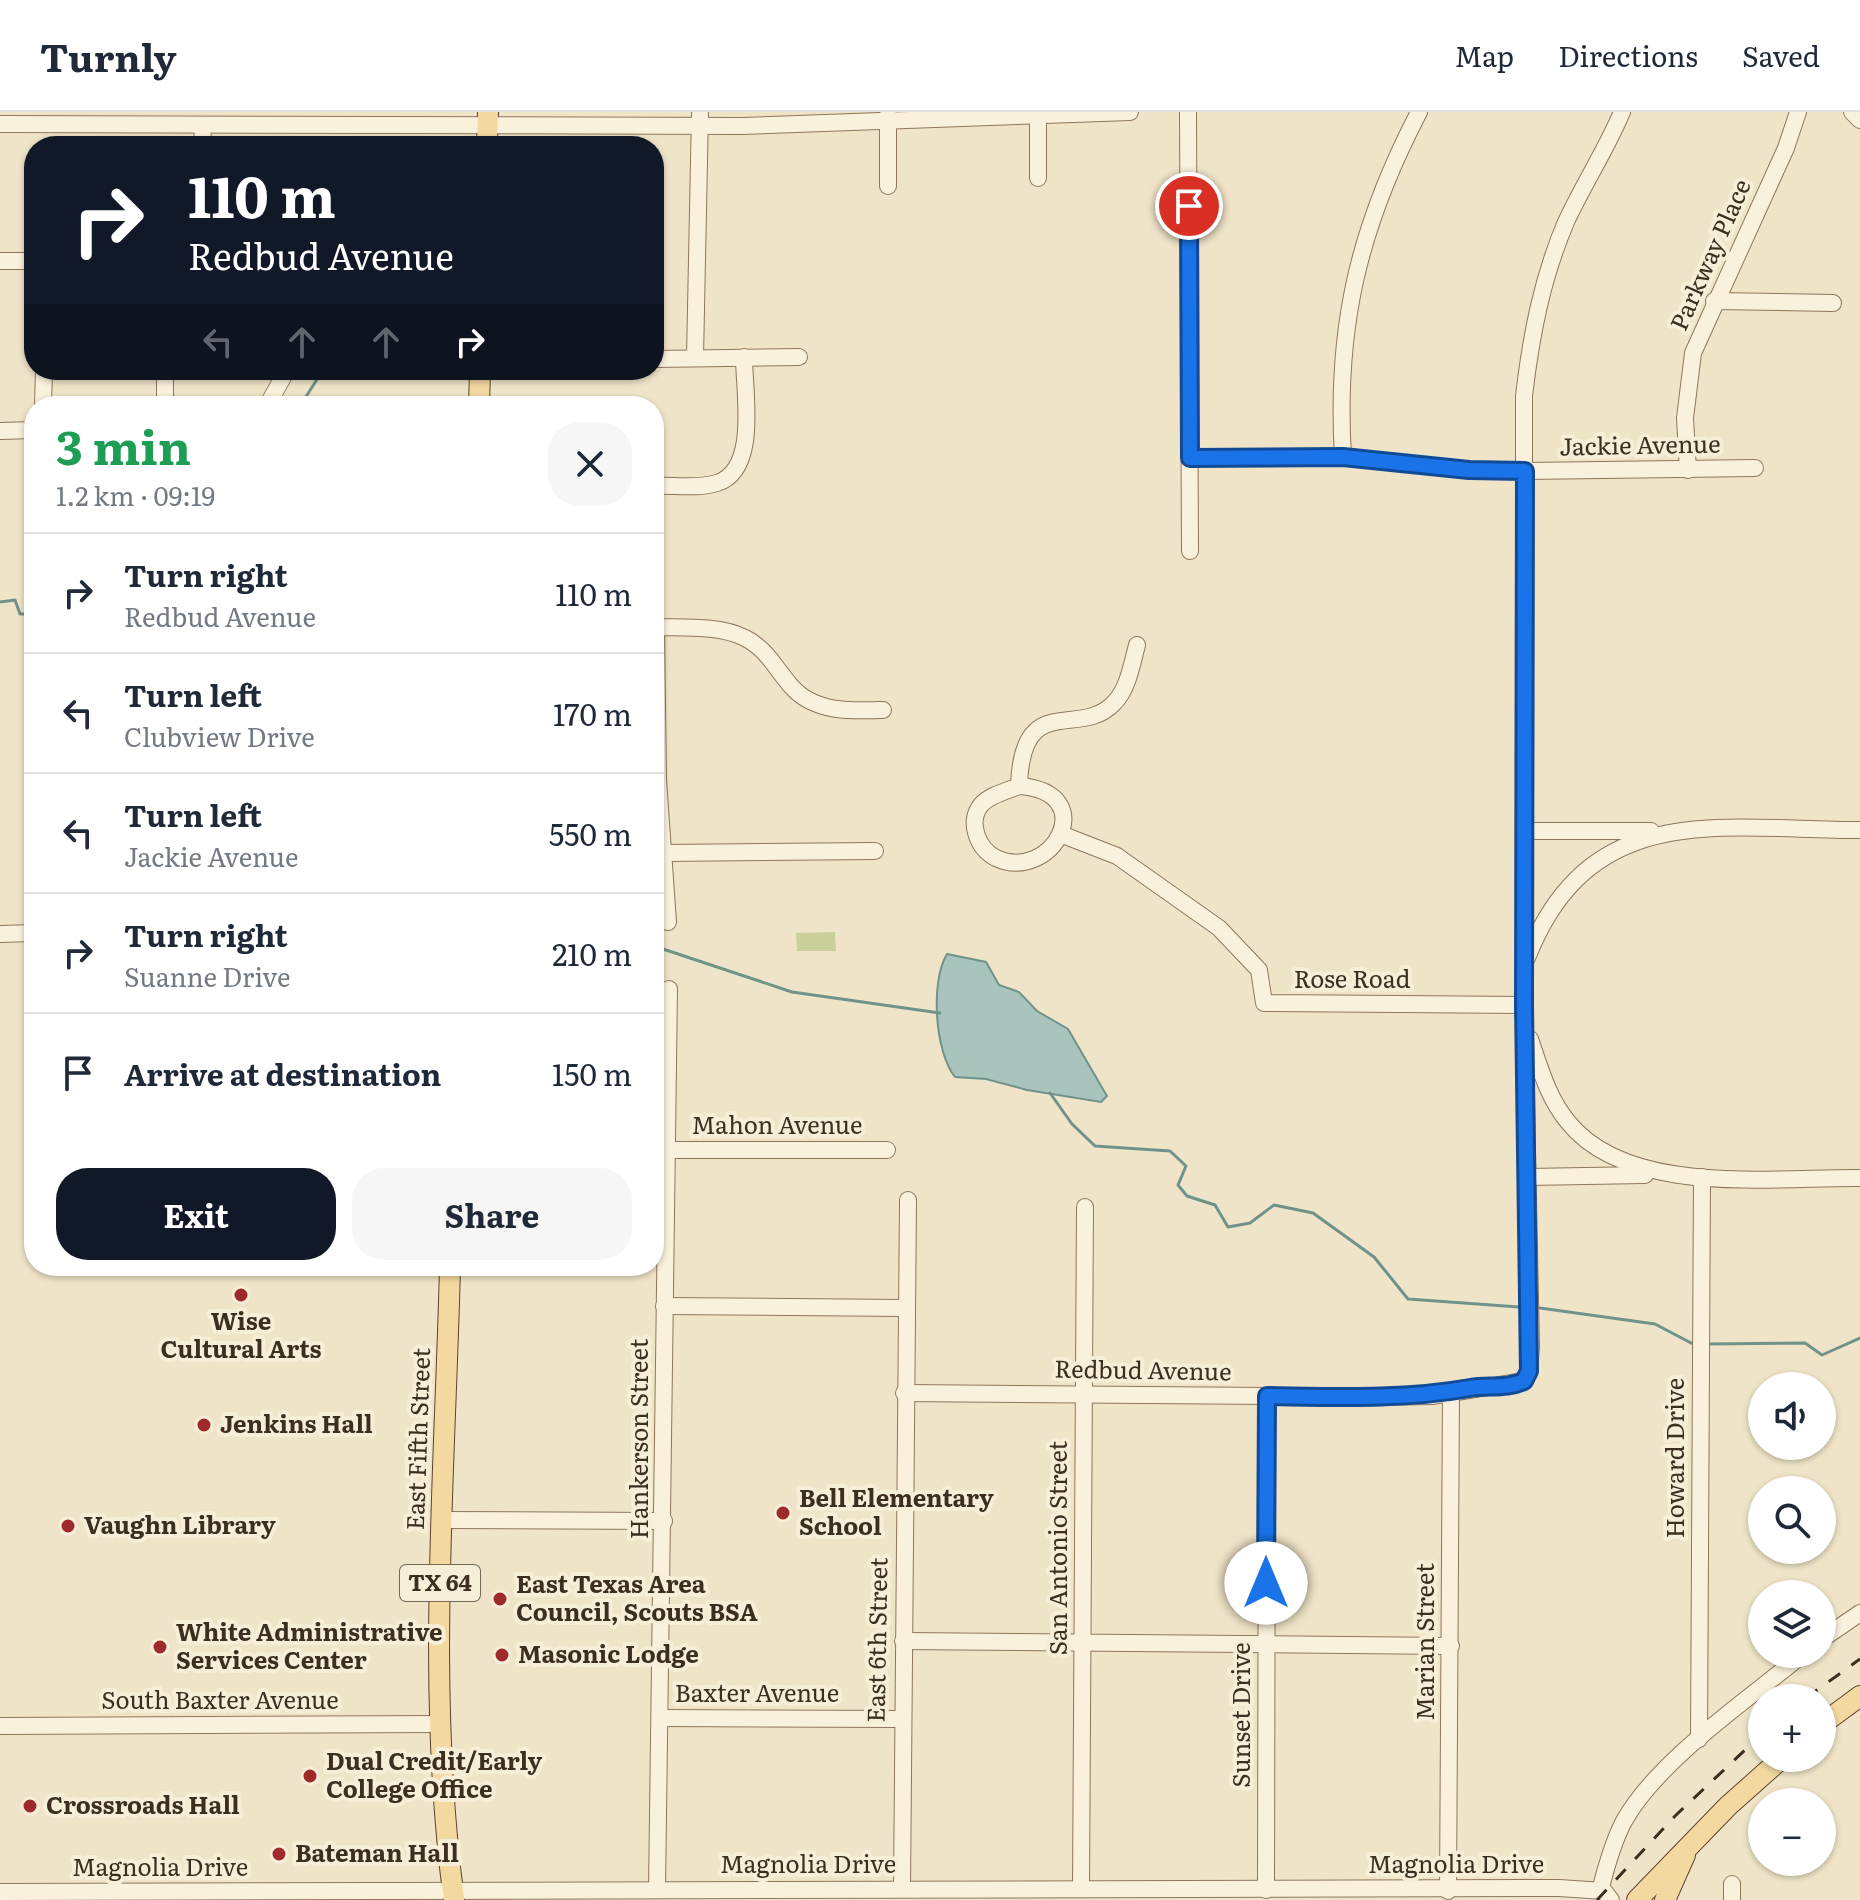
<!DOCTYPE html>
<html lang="en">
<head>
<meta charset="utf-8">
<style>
  :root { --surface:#fff; --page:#f6f6f7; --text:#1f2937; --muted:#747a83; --line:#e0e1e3; --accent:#111827 }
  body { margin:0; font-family:Literata,serif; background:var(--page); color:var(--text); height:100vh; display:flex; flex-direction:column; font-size:30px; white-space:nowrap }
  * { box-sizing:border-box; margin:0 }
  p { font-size:26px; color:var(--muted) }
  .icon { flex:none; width:44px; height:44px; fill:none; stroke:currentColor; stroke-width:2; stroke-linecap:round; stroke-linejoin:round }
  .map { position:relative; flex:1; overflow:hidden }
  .side { position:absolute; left:24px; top:284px; width:640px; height:880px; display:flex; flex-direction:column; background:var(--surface); border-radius:32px; box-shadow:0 2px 6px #0004 }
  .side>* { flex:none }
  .banner { position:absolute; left:24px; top:24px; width:640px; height:244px; border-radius:32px; box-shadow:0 2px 6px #0004; background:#111827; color:#fff; overflow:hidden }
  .buttons { position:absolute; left:1748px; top:1260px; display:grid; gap:16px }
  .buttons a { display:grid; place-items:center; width:88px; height:88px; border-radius:50%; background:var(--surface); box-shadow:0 2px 6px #0004; font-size:40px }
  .pin { position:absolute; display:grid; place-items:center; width:68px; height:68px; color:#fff; margin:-34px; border:4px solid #fff; border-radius:50%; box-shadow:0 2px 8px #0007 }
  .me { position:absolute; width:88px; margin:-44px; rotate:0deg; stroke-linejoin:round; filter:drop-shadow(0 0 6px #0008) }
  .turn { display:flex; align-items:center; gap:28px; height:168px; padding:0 32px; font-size:36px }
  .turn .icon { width:104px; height:104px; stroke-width:2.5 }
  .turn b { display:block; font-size:56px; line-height:68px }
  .lanes { display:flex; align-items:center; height:76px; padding:0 32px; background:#0003; justify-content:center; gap:40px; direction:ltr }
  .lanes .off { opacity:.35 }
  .round { display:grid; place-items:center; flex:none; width:84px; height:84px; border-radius:32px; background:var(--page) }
  .headline { display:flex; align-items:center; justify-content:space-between; height:136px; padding:0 32px }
  h1 { font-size:48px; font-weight:700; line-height:60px; color:#1e9e55 }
  .action { display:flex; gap:16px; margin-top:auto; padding:16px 32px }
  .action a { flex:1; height:92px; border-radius:32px; background:var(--accent); color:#fff; font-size:32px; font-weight:700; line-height:92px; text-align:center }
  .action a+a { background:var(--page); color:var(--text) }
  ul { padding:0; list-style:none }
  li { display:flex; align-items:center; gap:24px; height:120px; padding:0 32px; border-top:2px solid var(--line) }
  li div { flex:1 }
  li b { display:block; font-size:30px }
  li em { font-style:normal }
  header { display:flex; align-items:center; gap:48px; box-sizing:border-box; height:112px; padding:0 40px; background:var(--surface); border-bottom:2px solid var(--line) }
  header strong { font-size:38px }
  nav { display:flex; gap:44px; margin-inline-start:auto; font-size:28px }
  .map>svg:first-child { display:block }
</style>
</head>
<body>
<header>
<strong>Turnly</strong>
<nav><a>Map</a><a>Directions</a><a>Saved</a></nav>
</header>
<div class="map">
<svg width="1860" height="1788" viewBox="0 0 1860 1788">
  <rect width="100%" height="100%" fill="#f0e4c8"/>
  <polygon fill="#c9cf9b" points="835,820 836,839 797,839 796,821"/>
  <path fill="#a9c4bc" stroke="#6f938a" stroke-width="2" d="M 947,842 L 986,850 L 999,873 L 1019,880 L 1037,899 L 1068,917 L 1107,984 L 1101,990 L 1027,978 L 986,967 L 955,965 C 935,940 930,870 947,842 Z"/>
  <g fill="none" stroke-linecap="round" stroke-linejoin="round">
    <g stroke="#6f938a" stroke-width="3">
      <polyline points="300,294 323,258"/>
      <polyline points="0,490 15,488 20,502 34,502"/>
      <polyline points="654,834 792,880 940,901"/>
      <polyline points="1050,981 1072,1012 1095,1034 1170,1039 1186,1054 1178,1073 1187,1084 1215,1093 1228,1115 1250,1111 1274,1093 1313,1101 1374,1145 1408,1187 1519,1195"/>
      <polyline points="1540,1196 1655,1212 1693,1232"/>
      <polyline points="1708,1232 1805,1231 1822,1243 1860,1226"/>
    </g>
    <defs>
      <g id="minor">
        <polyline points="1038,0 1038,66"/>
        <polyline points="1188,0 1190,439"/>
        <polyline points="1852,0 1860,8"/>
        <polyline points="888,3 888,74"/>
        <polyline points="0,12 742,14 1130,0"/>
        <polyline points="202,34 203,14"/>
        <polyline points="0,149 34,149"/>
        <polyline points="1714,189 1833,191"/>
        <polyline points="695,246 700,0"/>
        <polyline points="654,247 799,245"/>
        <polyline points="165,258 165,294"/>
        <polyline points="43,294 44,258"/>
        <polyline points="267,294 287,258"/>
        <polyline points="0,319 34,318"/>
        <path d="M 1343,345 C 1335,215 1359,115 1419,0"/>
        <polyline points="1190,346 1343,345 1469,358 1525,359 1755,356"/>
        <polyline points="1688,358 1685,306 1693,241 1786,36 1798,0"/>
        <path d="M 654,374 C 673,373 698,377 717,371 C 759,358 744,280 744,245"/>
        <path d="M 654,515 C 682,516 720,513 745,526 C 766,536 776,557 791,574 C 814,601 852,599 883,598"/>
        <polyline points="656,515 658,668 668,810"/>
        <path d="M 1019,674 C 1103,680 1052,772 996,746 C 978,737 967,710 981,693 C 989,683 1007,679 1019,674 C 1022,577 1079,628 1114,591 C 1128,577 1132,552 1137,533"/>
        <polyline points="1525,719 1651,719"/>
        <polyline points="1063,723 1117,744 1219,816 1259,858 1264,891 1524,893"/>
        <polyline points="664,741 875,739"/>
        <polyline points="0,822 34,821"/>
        <path d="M 1527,846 C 1590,686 1720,718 1860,718"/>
        <path d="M 1530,927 C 1540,956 1548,986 1568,1010 C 1628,1085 1773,1065 1860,1066"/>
        <polyline points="667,1038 887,1038"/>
        <polyline points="1527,1065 1645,1063"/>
        <polyline points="664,1194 905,1196"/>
        <path d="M 904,1281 L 1376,1285 L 1432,1284 L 1524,1269 L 1529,1259 L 1531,1235 L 1524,893 L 1524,284 C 1531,224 1542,166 1566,110 C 1583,73 1606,38 1622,0"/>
        <polyline points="443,1408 664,1409"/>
        <polyline points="1822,1527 1860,1501"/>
        <polyline points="903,1529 1451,1534"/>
        <polyline points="661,1606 901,1607"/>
        <polyline points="0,1614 440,1612"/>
        <polyline points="1699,1627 1702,1065"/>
        <polyline points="1732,1772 1732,1788"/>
        <polyline points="902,1776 908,1088"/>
        <polyline points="1081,1777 1085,1095"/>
        <polyline points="657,1778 669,877"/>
        <polyline points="1266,1778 1267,1284"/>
        <polyline points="1448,1779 1451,1281"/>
        <path d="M 1600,1779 C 1606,1755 1613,1730 1624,1709 C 1659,1647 1748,1588 1803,1542"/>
        <polyline points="0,1780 1559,1776 1604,1779 1611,1788"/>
      </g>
      <g id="major">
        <polyline points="487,34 488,0"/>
        <polyline points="479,294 480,258"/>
        <path d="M 450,1154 C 445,1365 426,1578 454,1788"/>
        <polyline points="1822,1612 1860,1584"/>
        <polyline points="1637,1788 1728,1694 1782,1646"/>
        <polyline points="1665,1788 1685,1743"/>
      </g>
    </defs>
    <use href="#minor" stroke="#8d765c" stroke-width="18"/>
    <use href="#major" stroke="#5b4430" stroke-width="22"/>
    <use href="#minor" stroke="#faf1dc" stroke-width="16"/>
    <use href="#major" stroke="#f3d9a0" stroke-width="20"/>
    <g stroke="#3d2e20" stroke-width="3" stroke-dasharray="14 14" stroke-linecap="butt">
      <polyline points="1806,1586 1860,1547"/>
      <polyline points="1597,1788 1675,1704 1762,1622"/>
    </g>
  </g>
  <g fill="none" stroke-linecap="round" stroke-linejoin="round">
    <defs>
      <path id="route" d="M 1189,94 L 1190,346 L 1343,345 L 1469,358 L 1525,359 L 1524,893 L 1529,1259 L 1524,1269 C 1507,1277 1488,1273 1470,1276 C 1402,1288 1335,1285 1267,1284 L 1266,1471"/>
    </defs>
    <use href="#route" stroke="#114b97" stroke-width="20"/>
    <use href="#route" stroke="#1a73e8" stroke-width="14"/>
  </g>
  <g fill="#9e2a2b" stroke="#f7eed8" stroke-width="3">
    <circle cx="241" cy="1183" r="8"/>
    <circle cx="204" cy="1313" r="8"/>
    <circle cx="783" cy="1401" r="8"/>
    <circle cx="68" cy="1414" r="8"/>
    <circle cx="500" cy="1487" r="8"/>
    <circle cx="160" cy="1535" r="8"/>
    <circle cx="502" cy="1543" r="8"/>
    <circle cx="310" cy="1664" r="8"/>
    <circle cx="30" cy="1694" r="8"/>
    <circle cx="279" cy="1742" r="8"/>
  </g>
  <g text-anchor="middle" stroke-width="8" stroke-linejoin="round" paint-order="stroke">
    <rect fill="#f7eed8" stroke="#756857" stroke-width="2" x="400" y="1453" width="80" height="36" rx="6"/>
    <g font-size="22" font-weight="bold" fill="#3d2e20">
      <text x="440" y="1479">TX 64</text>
    </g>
    <g font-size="24" fill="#3d2e20" stroke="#f7eed8">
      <text transform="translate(1711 143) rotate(-66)" y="8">Parkway Place</text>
      <text transform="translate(1640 334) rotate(-1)" y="8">Jackie Avenue</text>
      <text x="1352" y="876">Rose Road</text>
      <text x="777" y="1022">Mahon Avenue</text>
      <text transform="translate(1143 1259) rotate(1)" y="8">Redbud Avenue</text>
      <text transform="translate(419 1327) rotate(-88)" y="8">East Fifth Street</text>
      <text transform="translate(640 1327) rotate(-90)" y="8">Hankerson Street</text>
      <text transform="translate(1676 1346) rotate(-90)" y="8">Howard Drive</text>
      <text transform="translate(1059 1436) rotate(-90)" y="8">San Antonio Street</text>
      <text transform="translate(878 1528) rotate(-89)" y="8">East 6th Street</text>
      <text transform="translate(1426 1530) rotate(-90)" y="8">Marian Street</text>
      <text x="757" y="1590">Baxter Avenue</text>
      <text x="220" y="1597">South Baxter Avenue</text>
      <text transform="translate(1242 1603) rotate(-90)" y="8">Sunset Drive</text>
      <text x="808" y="1761">Magnolia Drive</text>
      <text x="1456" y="1761">Magnolia Drive</text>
      <text x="160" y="1764">Magnolia Drive</text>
    </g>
    <g font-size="24" font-weight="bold" fill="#3d2e20" stroke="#f7eed8" text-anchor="start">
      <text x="241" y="1218" text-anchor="middle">Wise<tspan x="241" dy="28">Cultural Arts</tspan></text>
      <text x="220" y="1321">Jenkins Hall</text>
      <text x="799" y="1395">Bell Elementary<tspan x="799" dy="28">School</tspan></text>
      <text x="84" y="1422">Vaughn Library</text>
      <text x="516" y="1481">East Texas Area<tspan x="516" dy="28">Council, Scouts BSA</tspan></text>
      <text x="176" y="1529">White Administrative<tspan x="176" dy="28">Services Center</tspan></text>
      <text x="518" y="1551">Masonic Lodge</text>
      <text x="326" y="1658">Dual Credit/Early<tspan x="326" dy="28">College Office</tspan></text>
      <text x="46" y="1702">Crossroads Hall</text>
      <text x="295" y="1750">Bateman Hall</text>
    </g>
  </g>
</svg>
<div class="buttons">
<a><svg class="icon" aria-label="sound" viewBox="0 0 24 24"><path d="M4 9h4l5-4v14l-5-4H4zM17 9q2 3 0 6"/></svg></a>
<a><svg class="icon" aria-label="search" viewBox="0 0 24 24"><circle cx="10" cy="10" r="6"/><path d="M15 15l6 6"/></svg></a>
<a><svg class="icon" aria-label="layers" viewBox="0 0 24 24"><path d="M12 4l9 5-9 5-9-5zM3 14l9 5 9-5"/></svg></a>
<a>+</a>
<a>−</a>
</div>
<div class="pin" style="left:1189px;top:94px;background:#d93025"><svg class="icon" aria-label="arrive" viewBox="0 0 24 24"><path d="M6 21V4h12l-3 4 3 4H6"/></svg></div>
<svg class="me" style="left:1266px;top:1471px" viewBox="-20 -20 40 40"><circle r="19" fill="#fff"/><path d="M0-13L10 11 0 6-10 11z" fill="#1a73e8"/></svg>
<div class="banner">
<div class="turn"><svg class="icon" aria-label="right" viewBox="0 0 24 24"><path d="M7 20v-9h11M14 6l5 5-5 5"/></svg><div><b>110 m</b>Redbud Avenue</div></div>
<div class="lanes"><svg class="icon off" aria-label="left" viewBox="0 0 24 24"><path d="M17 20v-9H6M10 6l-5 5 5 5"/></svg><svg class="icon off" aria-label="ahead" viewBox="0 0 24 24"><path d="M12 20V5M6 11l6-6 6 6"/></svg><svg class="icon off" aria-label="ahead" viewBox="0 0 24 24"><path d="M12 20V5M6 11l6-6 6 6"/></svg><svg class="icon" aria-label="right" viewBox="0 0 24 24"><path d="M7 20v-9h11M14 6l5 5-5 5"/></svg></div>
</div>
<section class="side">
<div class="headline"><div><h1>3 min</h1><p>1.2 km · 09:19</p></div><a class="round"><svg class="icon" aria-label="close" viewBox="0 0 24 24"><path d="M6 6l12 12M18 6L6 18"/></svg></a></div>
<ul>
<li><svg class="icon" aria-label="right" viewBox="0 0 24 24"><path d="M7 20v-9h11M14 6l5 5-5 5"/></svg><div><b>Turn right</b><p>Redbud Avenue</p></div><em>110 m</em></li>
<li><svg class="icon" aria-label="left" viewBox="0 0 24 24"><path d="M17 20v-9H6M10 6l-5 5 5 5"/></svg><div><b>Turn left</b><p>Clubview Drive</p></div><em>170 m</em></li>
<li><svg class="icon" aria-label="left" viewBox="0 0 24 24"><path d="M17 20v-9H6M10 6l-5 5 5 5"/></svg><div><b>Turn left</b><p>Jackie Avenue</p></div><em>550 m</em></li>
<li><svg class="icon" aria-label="right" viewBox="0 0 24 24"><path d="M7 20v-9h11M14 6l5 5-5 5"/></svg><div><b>Turn right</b><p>Suanne Drive</p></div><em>210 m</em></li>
<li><svg class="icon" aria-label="arrive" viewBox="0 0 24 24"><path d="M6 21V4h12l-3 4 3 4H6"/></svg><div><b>Arrive at destination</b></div><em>150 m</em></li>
</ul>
<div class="action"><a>Exit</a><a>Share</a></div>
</section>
</div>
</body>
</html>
